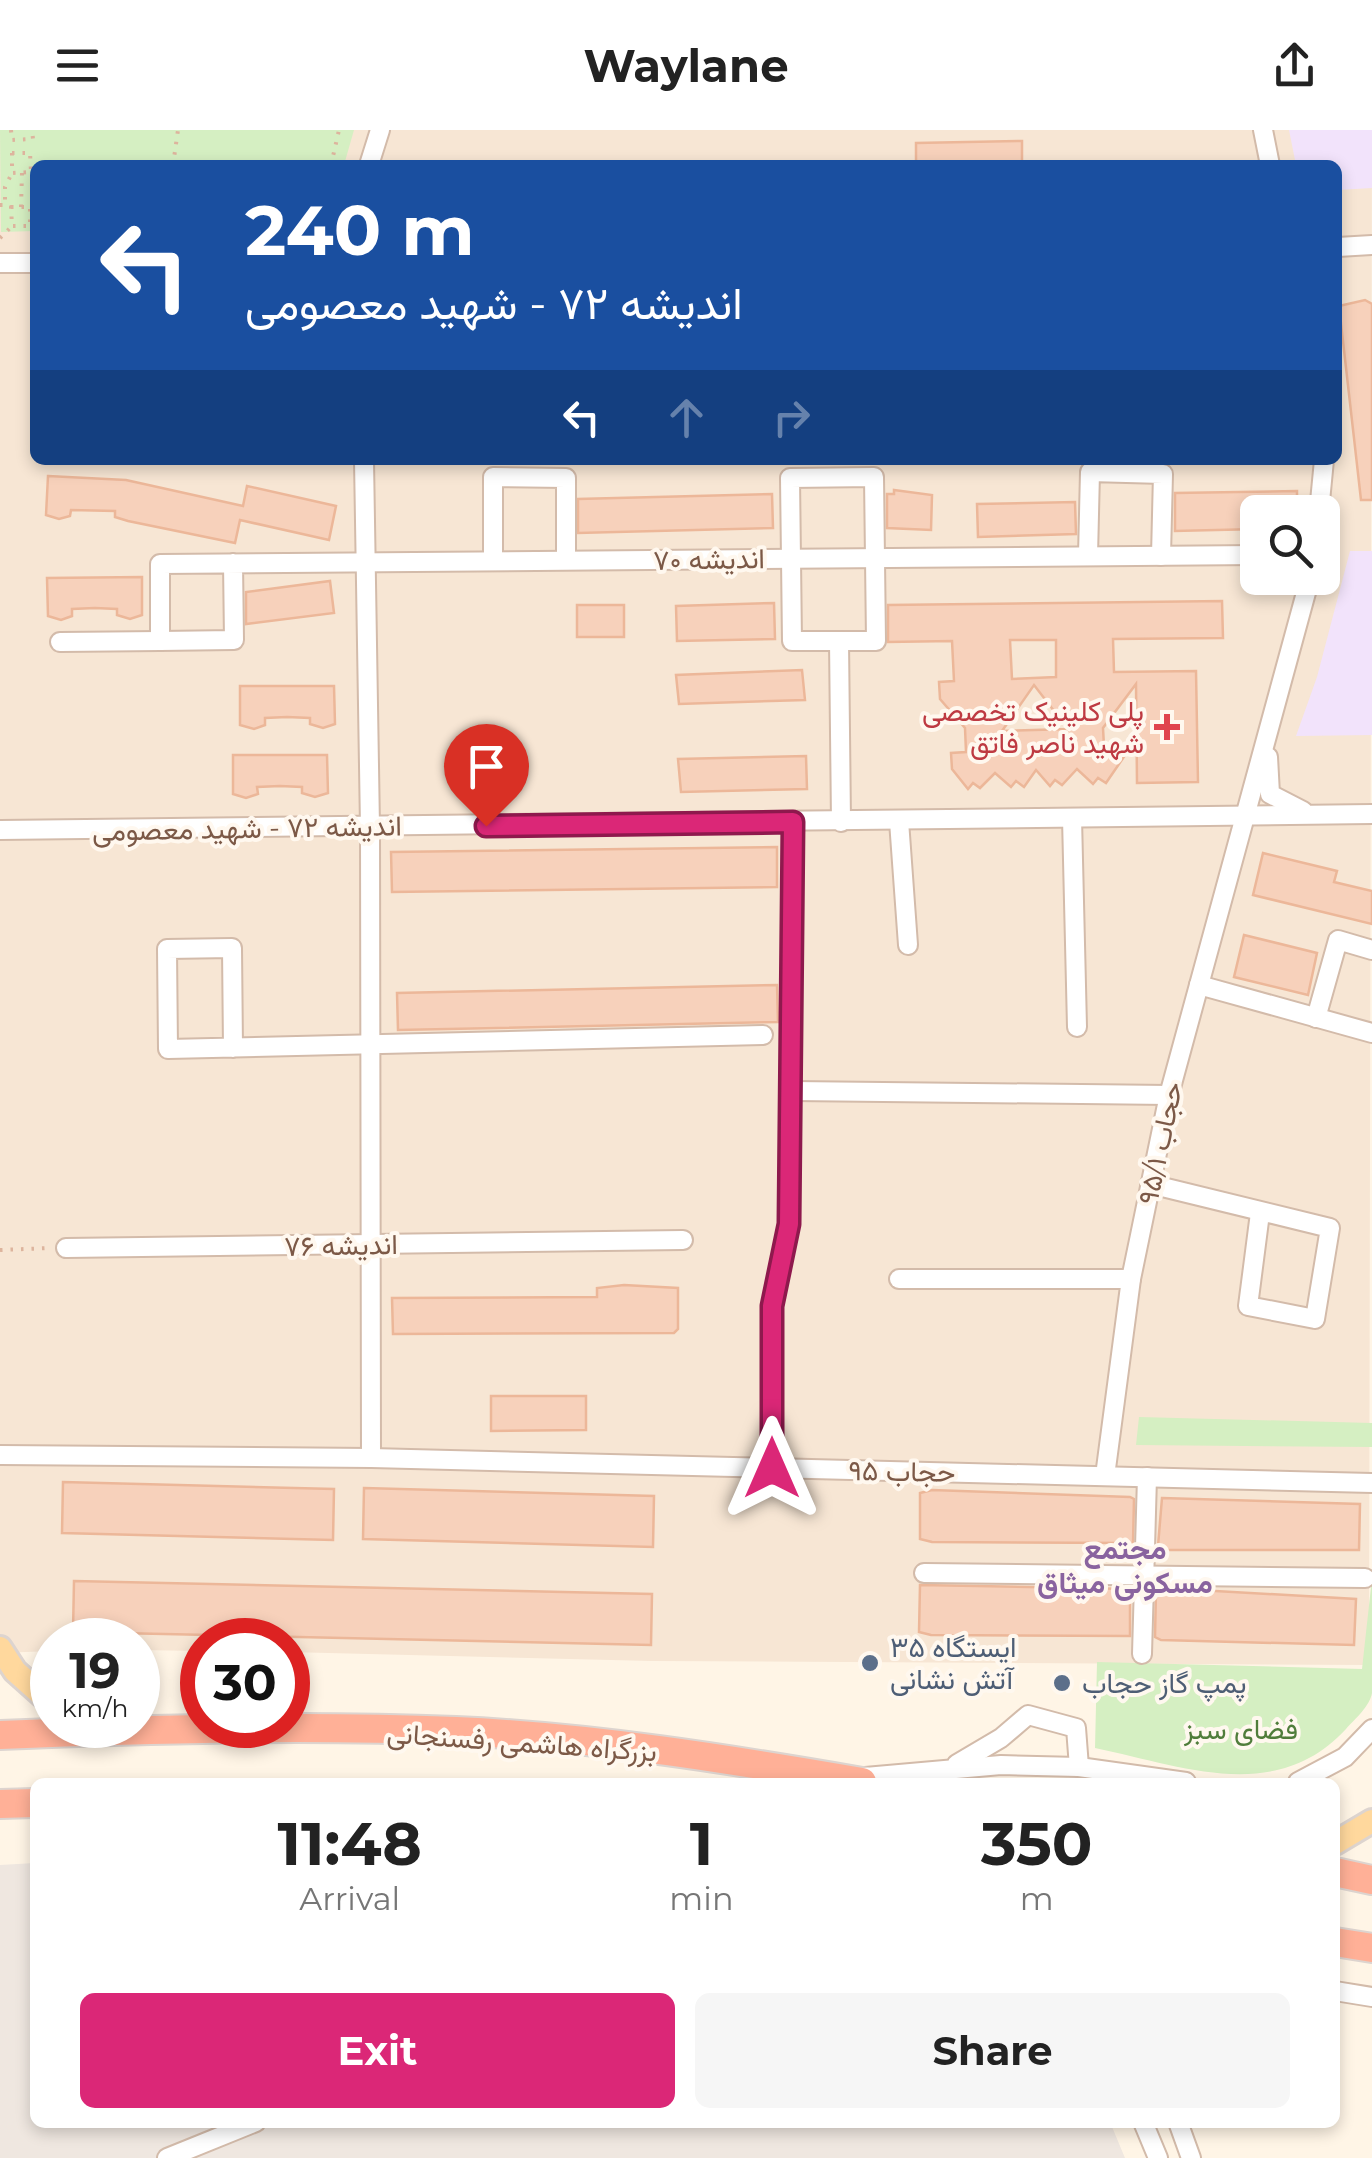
<!DOCTYPE html>
<html lang="en">
<head>
<meta charset="utf-8">
<style>
  :root { --surface:#fff; --page:#f6f6f6; --text:#222; --muted:#767676; --accent:#db2777 }
  body { margin:0; font-family:Montserrat,Vazirmatn,sans-serif; background:var(--page); color:var(--text); height:100vh; display:flex; flex-direction:column; font-size:38px; white-space:nowrap }
  * { box-sizing:border-box; margin:0 }
  p { font-size:32px; color:var(--muted) }
  .icon { flex:none; width:55px; height:55px; fill:none; stroke:currentColor; stroke-width:2; stroke-linecap:round; stroke-linejoin:round }
  .map { position:relative; flex:1; overflow:hidden }
  .panel { position:absolute; left:30px; top:1648px; width:1310px; height:350px; display:flex; flex-direction:column; background:var(--surface); border-radius:15px; box-shadow:0 5px 15px #0003 }
  .panel>* { flex:none }
  .hud { position:absolute; left:30px; top:30px; width:1312px; height:305px; border-radius:15px; box-shadow:0 5px 15px #0003; background:#1a4fa0; color:#fff; overflow:hidden }
  .controls { position:absolute; left:1240px; top:365px; display:grid; gap:20px }
  .controls a { display:grid; place-items:center; width:100px; height:100px; border-radius:15px; background:var(--surface); box-shadow:0 5px 15px #0003; font-size:50px }
  .speed { position:absolute; left:30px; top:1488px; display:flex; gap:20px; font-size:50px; font-weight:700; text-align:center }
  .speed>* { display:grid; place-content:center; width:130px; height:130px; border-radius:50%; background:var(--surface); box-shadow:0 5px 15px #0003; line-height:1 }
  .speed small { font-size:25px; font-weight:400 }
  .speed .limit { border:15px solid #d22; background:#fff; color:#111 }
  .pin { position:absolute; display:grid; place-items:center; width:85px; height:85px; color:#fff; margin:-102px -42px; border-radius:50% 50% 50% 0; rotate:-45deg; box-shadow:0 0 10px #0007 }
  .pin .icon { rotate:45deg }
  .me { position:absolute; width:110px; margin:-55px; rotate:0deg; stroke-linejoin:round; filter:drop-shadow(0 0 8px #0008) }
  .turn { display:flex; align-items:center; gap:35px; height:210px; padding:0 50px; font-size:45px }
  .turn .icon { width:130px; height:130px; stroke-width:2.5 }
  .turn b { display:block; font-size:70px; line-height:85px }
  .lanes { display:flex; align-items:center; height:95px; padding:0 50px; background:#0003; justify-content:center; gap:50px; direction:ltr }
  .lanes .off { opacity:.35 }
  .eta { display:flex; justify-content:space-evenly; align-items:center; height:170px; text-align:center }
  .eta b { font-size:60px; font-weight:700; line-height:70px }
  .button { display:flex; gap:20px; margin-top:auto; padding:20px 50px }
  .button a { flex:1; height:115px; border-radius:15px; background:var(--accent); color:#fff; font-size:40px; font-weight:700; line-height:115px; text-align:center }
  .button a+a { background:var(--page); color:var(--text) }
  header { display:flex; justify-content:space-between; align-items:center; height:130px; padding:0 50px; background:var(--surface); font-size:45px; font-weight:700 }
  .map>svg:first-child { display:block }
</style>
</head>
<body>
<header><svg class="icon" aria-label="menu" viewBox="0 0 24 24"><path d="M4 6h16M4 12h16M4 18h16"/></svg>Waylane<svg class="icon" aria-label="share" viewBox="0 0 24 24"><path d="M12 15V3M7 8l5-5 5 5M5 13v7h14v-7"/></svg></header>
<div class="map">
<svg width="1372" height="2028" viewBox="0 0 1372 2028">
  <rect width="100%" height="100%" fill="#fff5e6"/>
  <path fill="#f7e6d4" fill-rule="evenodd" d="M 0,0 L 1372,0 L 1369,1535 L 652,1531 L 288,1522 L 288,1510 L 202,1510 L 202,1521 L 138,1520 L 138,1510 L 52,1510 L 52,1521 L 0,1523 ZM 35,35 L 1338,35 L 1338,330 L 35,330 ZM 1258,382 L 1322,382 L 1322,448 L 1258,448 Z"/>
  <polygon fill="#efe7e0" points="35,1733 35,1992 1110,1992 1125,2028 0,2028 0,1735"/>
  <g fill="#f2e3fb">
    <polygon points="1289,0 1372,0 1372,58 1338,60 1338,35 1296,35"/>
    <polygon points="1350,421 1372,421 1372,605 1296,606 1317,547"/>
  </g>
  <g fill="#d5efc2">
    <polygon points="0,0 354,0 344,35 35,35 35,101 1,102"/>
    <polygon points="1139,1287 1372,1293 1372,1317 1136,1315"/>
    <path d="M 1372,1448 C 1372,1485 1372,1527 1372,1563 C 1370,1576 1355,1589 1346,1599 C 1276,1675 1182,1636 1095,1618 L 1097,1532 L 1362,1539 Z"/>
  </g>
  <g fill="#f7d1bb" stroke="#ecb799" stroke-width="2.5" fill-rule="evenodd">
    <polygon points="1022,11 1022,35 916,35 916,13"/>
    <polygon points="1365,170 1372,174 1372,370 1361,370 1339,176"/>
    <polygon points="48,346 126,350 243,376 247,356 336,376 329,410 240,390 235,413 128,391 115,387 115,381 71,380 70,386 59,389 46,385"/>
    <polygon points="894,360 932,365 931,400 887,398 887,364 894,364"/>
    <polygon points="1297,361 1297,382 1258,382 1258,399 1175,401 1175,363"/>
    <polygon points="772,364 773,398 578,403 578,369"/>
    <polygon points="1075,372 1076,404 978,407 977,374"/>
    <polygon points="142,447 142,485 130,489 117,485 117,479 95,478 72,479 72,486 61,490 48,486 47,448"/>
    <polygon points="330,451 334,483 246,494 246,462"/>
    <path d="M 1222,471 L 1223,508 L 1113,509 L 1114,542 L 1196,541 L 1198,652 L 1137,653 L 1136,554 L 1103,598 L 1104,616 L 1132,615 L 1106,653 L 1098,648 L 1093,654 L 1077,639 L 1062,655 L 1055,650 L 1050,656 L 1036,640 L 1024,657 L 1016,651 L 1011,657 L 995,643 L 980,658 L 973,653 L 968,659 L 952,639 L 951,623 L 966,622 L 965,598 L 940,569 L 939,552 L 954,551 L 952,511 L 888,512 L 888,475 ZM 1010,510 L 1056,510 L 1056,547 L 1012,549 ZM 1034,555 L 1068,599 L 1002,601 Z"/>
    <polygon points="774,473 775,509 677,511 676,476"/>
    <rect x="577" y="475" width="47" height="32"/>
    <polygon points="802,540 805,570 679,574 676,545"/>
    <polygon points="240,556 334,556 335,594 323,598 310,594 310,588 287,587 265,588 265,595 254,599 240,595"/>
    <polygon points="233,625 327,625 328,663 315,667 302,663 302,657 280,656 257,657 258,664 246,668 233,664"/>
    <polygon points="806,626 807,659 681,662 678,629"/>
    <polygon points="777,717 777,757 392,762 391,722"/>
    <polygon points="1263,723 1337,741 1334,752 1372,761 1372,794 1253,765"/>
    <polygon points="1244,805 1317,823 1308,865 1234,847"/>
    <polygon points="777,855 778,892 398,900 397,863"/>
    <polygon points="624,1155 678,1158 678,1199 674,1203 393,1204 392,1168 597,1167 597,1158"/>
    <polygon points="491,1266 586,1266 586,1300 491,1301"/>
    <polygon points="63,1352 334,1359 333,1410 62,1403"/>
    <polygon points="364,1358 654,1366 653,1417 363,1409"/>
    <polygon points="932,1360 1130,1367 1134,1369 1133,1413 932,1412 920,1409 920,1363"/>
    <polygon points="1162,1368 1360,1374 1359,1420 1161,1420 1158,1416"/>
    <polygon points="74,1451 652,1464 651,1515 73,1502"/>
    <polygon points="920,1455 1130,1459 1130,1506 931,1505 919,1502"/>
    <polygon points="1163,1458 1356,1469 1354,1515 1161,1510 1155,1507 1156,1461"/>
  </g>
  <g fill="none" stroke-linecap="round" stroke-linejoin="round">
    <defs>
      <g id="minor">
        <polyline points="1263,0 1270,35"/>
        <polyline points="369,35 380,0"/>
        <polyline points="1338,117 1372,115"/>
        <polyline points="0,133 35,133"/>
        <polyline points="364,330 370,697 371,1328"/>
        <polygon points="874,347 876,511 792,511 790,348"/>
        <polyline points="1319,382 1324,330"/>
        <polyline points="1088,426 1090,342 1163,344 1161,426"/>
        <polyline points="493,431 493,347 566,348 566,430"/>
        <polyline points="233,433 234,510 160,511 160,434 1258,425"/>
        <polyline points="839,511 841,692"/>
        <polyline points="60,512 160,511"/>
        <polyline points="1268,627 1270,664 1303,681"/>
        <polyline points="1072,688 1077,897"/>
        <polyline points="899,691 908,815"/>
        <polyline points="0,700 1372,684"/>
        <polyline points="1199,855 1372,903"/>
        <polyline points="1316,888 1338,810 1372,820"/>
        <polyline points="233,918 232,818 167,819 168,919 763,905"/>
        <polyline points="793,961 1169,965"/>
        <polyline points="1150,1054 1330,1098 1315,1189 1248,1176 1260,1083"/>
        <polyline points="66,1118 683,1110"/>
        <polyline points="899,1149 1131,1149"/>
        <polyline points="0,1325 371,1328 1372,1353"/>
        <polyline points="772,1338 773,1176 789,1094 793,693"/>
        <polyline points="1105,1346 1131,1149 1169,965 1310,448"/>
        <polyline points="924,1443 1365,1448"/>
        <polyline points="1142,1524 1147,1347"/>
        <polyline points="957,1634 1001,1608 1028,1585 1076,1598 1079,1637"/>
        <polyline points="854,1648 1001,1635 1079,1637 1186,1652"/>
        <polyline points="1298,1652 1345,1627 1372,1599"/>
        <polyline points="1335,1861 1372,1867"/>
        <polyline points="1143,1992 1158,2028"/>
        <polyline points="1178,1992 1191,2028"/>
        <polyline points="167,2028 256,1992"/>
      </g>
      <g id="major">
        <polyline points="0,1518 15,1541 52,1574"/>
        <polyline points="1335,1713 1372,1691"/>
      </g>
      <g id="highway">
        <path d="M 0,1605 C 151,1599 305,1595 456,1601 C 591,1607 729,1629 862,1652"/>
        <polyline points="0,1674 35,1673"/>
        <polyline points="1335,1742 1372,1750"/>
        <polyline points="1335,1812 1372,1818"/>
      </g>
    </defs>
    <use href="#minor" stroke="#d3bbaa" stroke-width="22"/>
    <use href="#major" stroke="#ddd4cf" stroke-width="28"/>
    <use href="#highway" stroke="#ddd4cf" stroke-width="32"/>
    <g stroke="#ddb49d" stroke-width="4" stroke-dasharray="2.5 8" stroke-linecap="butt">
      <polyline points="11,0 12,10 33,9 32,0"/>
      <polygon points="12,23 30,23 31,42 12,43"/>
      <polyline points="173,35 178,0"/>
      <polyline points="331,35 339,0"/>
      <polyline points="0,75 5,75 5,57 12,43"/>
      <polygon points="11,77 30,77 30,96 12,96"/>
      <polyline points="21,77 22,43"/>
      <polyline points="0,108 12,96"/>
      <polyline points="0,1120 51,1118"/>
    </g>
    <use href="#minor" stroke="#fff" stroke-width="18"/>
    <use href="#major" stroke="#ffd89d" stroke-width="22"/>
    <use href="#highway" stroke="#ffb097" stroke-width="28"/>
  </g>
  <g fill="none" stroke-linecap="round" stroke-linejoin="round">
    <defs>
      <polyline id="route" points="486,696 793,692 789,1094 772,1176 772,1338"/>
    </defs>
    <use href="#route" stroke="#8e194d" stroke-width="25"/>
    <use href="#route" stroke="#db2777" stroke-width="18"/>
  </g>
  <path fill="#e0444e" stroke="#fff8ef" stroke-width="4" d="M1162 582h10v10h10v10h-10v10h-10v-10h-10v-10h10z"/>
  <g fill="#5c6f8a" stroke="#fff8ef" stroke-width="4">
    <circle cx="870" cy="1533" r="10"/>
    <circle cx="1062" cy="1553" r="10"/>
  </g>
  <g text-anchor="middle" stroke-width="8" stroke-linejoin="round" paint-order="stroke">
    <g font-size="28" fill="#7c5947" stroke="#fff8ef">
      <text transform="translate(709 429) rotate(-1)" y="10">اندیشه ۷۰</text>
      <text transform="translate(247 698) rotate(-1)" y="10">اندیشه ۷۲ - شهید معصومی</text>
      <text transform="translate(1160 1013) rotate(-78)" y="10">حجاب ۹۵/۱</text>
      <text transform="translate(341 1115) rotate(-1)" y="10">اندیشه ۷۶</text>
      <text transform="translate(902 1341) rotate(1)" y="10">حجاب ۹۵</text>
      <text transform="translate(522 1612) rotate(4)" y="10">بزرگراه هاشمی رفسنجانی</text>
    </g>
    <g font-size="28" fill="#be3a42" stroke="#fff8ef" text-anchor="end">
      <text x="1144" y="591">پلی کلینیک تخصصی<tspan x="1144" dy="32">شهید ناصر فاتق</tspan></text>
    </g>
    <g font-size="28" fill="#4e5e75" stroke="#fff8ef" text-anchor="start">
      <text x="890" y="1527">ایستگاه ۳۵<tspan x="890" dy="32">آتش نشانی</tspan></text>
      <text x="1082" y="1563">پمپ گاز حجاب</text>
    </g>
    <g font-size="28" fill="#507d3b" stroke="#fff8ef">
      <text x="1241" y="1609">فضای سبز</text>
    </g>
    <g font-size="30" font-weight="bold" fill="#89639f" stroke="#fff8ef">
      <text x="1125" y="1429">مجتمع<tspan x="1125" dy="34">مسکونی میثاق</tspan></text>
    </g>
  </g>
</svg>
<div class="controls">
<a><svg class="icon" aria-label="search" viewBox="0 0 24 24"><circle cx="10" cy="10" r="6"/><path d="M15 15l6 6"/></svg></a>
</div>
<div class="speed"><div>19<small>km/h</small></div><div class="limit">30</div></div>
<div class="pin" style="left:486px;top:696px;background:#d93025"><svg class="icon" aria-label="arrive" viewBox="0 0 24 24"><path d="M6 21V4h12l-3 4 3 4H6"/></svg></div>
<svg class="me" style="left:772px;top:1338px" viewBox="-20 -20 40 40"><path d="M0-17L14 15 0 8-14 15z" fill="#db2777" stroke="#fff" stroke-width="4"/></svg>
<div class="hud">
<div class="turn"><svg class="icon" aria-label="left" viewBox="0 0 24 24"><path d="M17 20v-9H6M10 6l-5 5 5 5"/></svg><div><b>240 m</b>اندیشه ۷۲ - شهید معصومی</div></div>
<div class="lanes"><svg class="icon" aria-label="left" viewBox="0 0 24 24"><path d="M17 20v-9H6M10 6l-5 5 5 5"/></svg><svg class="icon off" aria-label="ahead" viewBox="0 0 24 24"><path d="M12 20V5M6 11l6-6 6 6"/></svg><svg class="icon off" aria-label="right" viewBox="0 0 24 24"><path d="M7 20v-9h11M14 6l5 5-5 5"/></svg></div>
</div>
<section class="panel">
<div class="eta">
<div><b>11:48</b><p>Arrival</p></div>
<div><b>1</b><p>min</p></div>
<div><b>350</b><p>m</p></div>
</div>
<div class="button"><a>Exit</a><a>Share</a></div>
</section>
</div>
</body>
</html>
